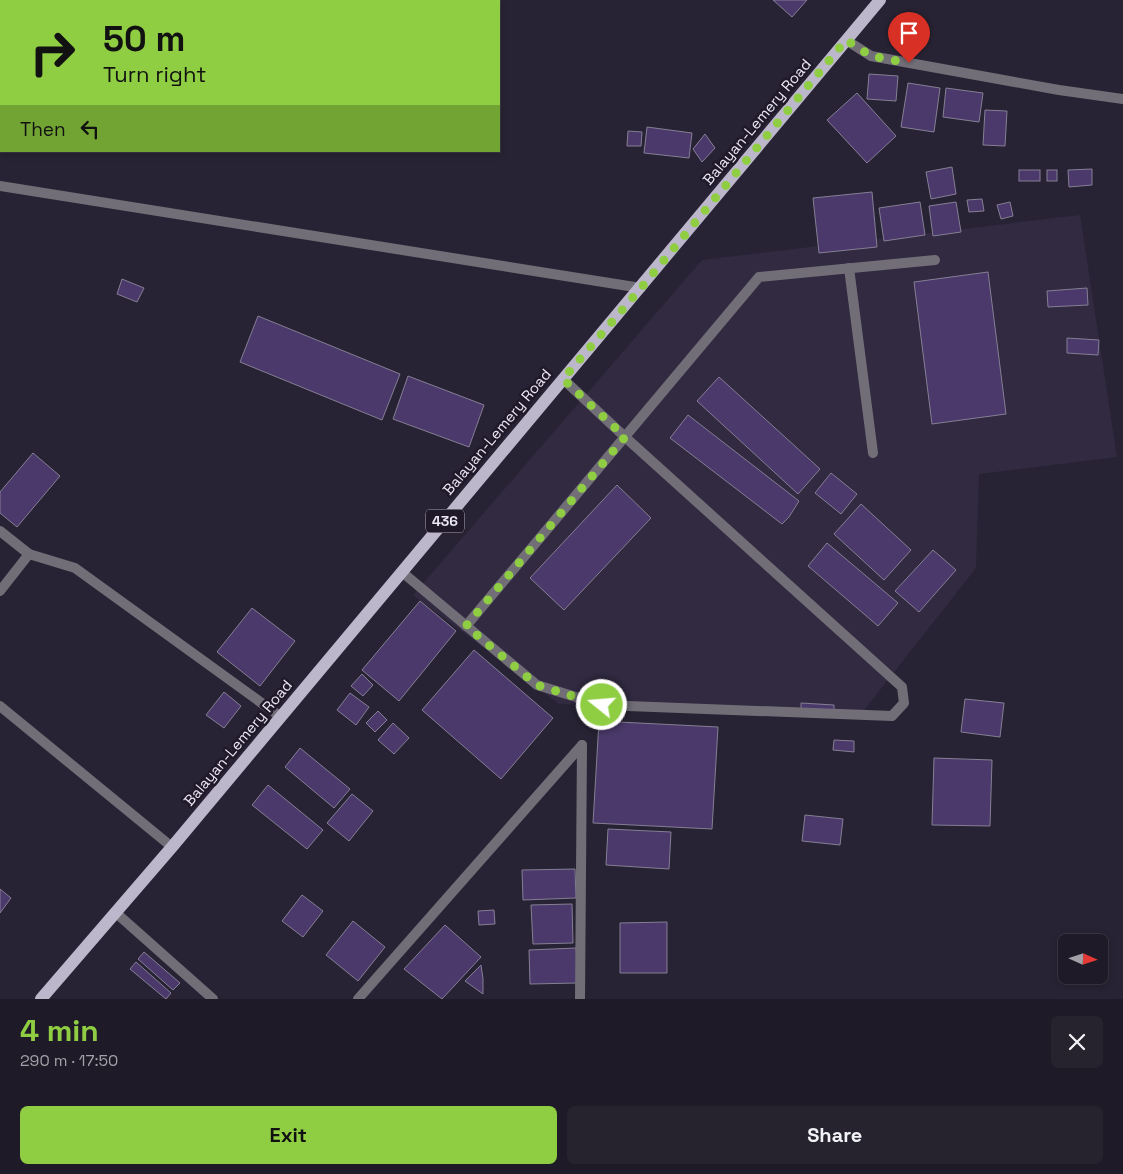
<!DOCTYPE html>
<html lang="en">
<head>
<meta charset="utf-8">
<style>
  :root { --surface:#1e1a27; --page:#26232f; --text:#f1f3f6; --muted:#a1a1a7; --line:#3c3844; --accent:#8fcd42 }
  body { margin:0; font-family:"Space Grotesk",sans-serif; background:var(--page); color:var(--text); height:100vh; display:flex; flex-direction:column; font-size:19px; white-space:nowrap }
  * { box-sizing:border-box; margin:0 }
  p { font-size:16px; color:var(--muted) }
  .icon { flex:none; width:28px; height:28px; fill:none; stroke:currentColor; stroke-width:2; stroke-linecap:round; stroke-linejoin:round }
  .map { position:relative; height:999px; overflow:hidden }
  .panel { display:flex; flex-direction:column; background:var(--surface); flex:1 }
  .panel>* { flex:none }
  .top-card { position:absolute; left:0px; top:0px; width:500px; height:152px; box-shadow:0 2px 8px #0003,0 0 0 1px var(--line); background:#8fcd42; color:#111; overflow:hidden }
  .needle { width:32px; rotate:93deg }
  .controls { position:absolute; left:1058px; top:934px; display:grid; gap:10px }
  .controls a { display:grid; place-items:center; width:50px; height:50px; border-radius:8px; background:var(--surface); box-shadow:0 2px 8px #0003,0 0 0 1px var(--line); font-size:25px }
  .pin { position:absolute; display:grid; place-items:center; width:42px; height:42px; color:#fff; margin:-51px -21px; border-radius:50% 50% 50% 0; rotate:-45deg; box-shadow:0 0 5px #0007 }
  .pin .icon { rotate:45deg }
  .me { position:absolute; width:55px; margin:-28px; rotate:287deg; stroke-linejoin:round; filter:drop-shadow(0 0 4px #0008) }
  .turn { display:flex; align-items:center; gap:18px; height:105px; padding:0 20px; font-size:22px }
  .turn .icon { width:65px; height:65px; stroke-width:2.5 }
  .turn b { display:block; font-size:35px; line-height:42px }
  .then { display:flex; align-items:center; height:48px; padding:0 20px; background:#0003; gap:10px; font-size:19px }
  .round { display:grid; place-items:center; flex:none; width:52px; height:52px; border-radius:8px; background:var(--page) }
  .headline { display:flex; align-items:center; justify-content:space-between; height:85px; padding:0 20px }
  h1 { font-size:30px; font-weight:700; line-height:38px; color:var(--accent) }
  .cta { display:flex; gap:10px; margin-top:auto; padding:10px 20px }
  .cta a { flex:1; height:58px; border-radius:8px; background:var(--accent); color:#111; font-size:20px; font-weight:700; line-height:58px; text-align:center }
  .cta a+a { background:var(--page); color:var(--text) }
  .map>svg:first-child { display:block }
</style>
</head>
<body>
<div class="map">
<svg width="1123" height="999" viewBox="0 0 1123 999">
  <rect width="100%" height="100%" fill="#282334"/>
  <polygon fill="#312a41" points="1080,215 1117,457 979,474 976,568 861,714 559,704 413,595 702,260"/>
  <g fill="#4a396a" stroke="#857f94">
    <polygon points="773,0 807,0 792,17"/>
    <polygon points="869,74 898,76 896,101 867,99"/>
    <polygon points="908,83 940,88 934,132 901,127"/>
    <polygon points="946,88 983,93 979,122 943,117"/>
    <polygon points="857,93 896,136 867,163 827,120"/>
    <polygon points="985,110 1007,111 1005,146 983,145"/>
    <polygon points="647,127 692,133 689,158 644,153"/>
    <polygon points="628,131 642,132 641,146 627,146"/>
    <polygon points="705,134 715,148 702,162 693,149"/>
    <polygon points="952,167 956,194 931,199 926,172"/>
    <polygon points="1092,169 1092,185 1069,187 1068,170"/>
    <rect x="1019" y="170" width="21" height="11"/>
    <rect x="1047" y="170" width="10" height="11"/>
    <polygon points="872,192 877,247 819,253 813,198"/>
    <polygon points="982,199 984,211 969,212 967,200"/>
    <polygon points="920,202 925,235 884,241 879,208"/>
    <polygon points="956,202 961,232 933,236 929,206"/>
    <polygon points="1010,202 1013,216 1001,219 997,205"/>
    <polygon points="988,272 1006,414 932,424 914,282"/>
    <polygon points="122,279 144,288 137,302 117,294"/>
    <polygon points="1087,288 1088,305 1048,307 1047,291"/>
    <polygon points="258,316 400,374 382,420 240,362"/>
    <polygon points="1067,338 1099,340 1098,355 1067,353"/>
    <polygon points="408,376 484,405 469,447 393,419"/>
    <polygon points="719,377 820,469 798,494 697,401"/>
    <polygon points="688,415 799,501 789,517 782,524 670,438"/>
    <polygon points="33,453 60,476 17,527 0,513 0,492"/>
    <polygon points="831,473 857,494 841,514 815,493"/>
    <polygon points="617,485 651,518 564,610 530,578"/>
    <polygon points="861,504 911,550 884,580 834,534"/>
    <polygon points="827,543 898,603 878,626 808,566"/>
    <polygon points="933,550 956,570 919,612 895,591"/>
    <polygon points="420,601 456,631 399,701 362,670"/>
    <polygon points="252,608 295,641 260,686 217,652"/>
    <polygon points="474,650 553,718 501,779 422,710"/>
    <polygon points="362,674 373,685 363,696 351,686"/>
    <polygon points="224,692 241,706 224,728 206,715"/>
    <polygon points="350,693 369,707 356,725 337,710"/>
    <polygon points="965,699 1004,703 1000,737 961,732"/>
    <polygon points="801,703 834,705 834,713 801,711"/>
    <polygon points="378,711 387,720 375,732 366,723"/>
    <polygon points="599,721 718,727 712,829 593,823"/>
    <polygon points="393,723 409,738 394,754 378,740"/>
    <polygon points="834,740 854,741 854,752 833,750"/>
    <polygon points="300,748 350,789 334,808 285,767"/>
    <polygon points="934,758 992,760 990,826 932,825"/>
    <polygon points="268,785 323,830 307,849 252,805"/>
    <polygon points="352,794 373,811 349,841 327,823"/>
    <polygon points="805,815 843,819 840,845 802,841"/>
    <polygon points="608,829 671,832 669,869 606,865"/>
    <polygon points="575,869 576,898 523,900 522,870"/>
    <polygon points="0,889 11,898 0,913"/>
    <polygon points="302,895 323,911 303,937 282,921"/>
    <polygon points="572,904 573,943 533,944 531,905"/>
    <polygon points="494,910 495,924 479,925 478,911"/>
    <polygon points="353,921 385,947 358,981 326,955"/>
    <polygon points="667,922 667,973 620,973 620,923"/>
    <polygon points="445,925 481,957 442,999 404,969"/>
    <polygon points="576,948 578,983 530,984 529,950"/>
    <polygon points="144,952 180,983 173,990 138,959"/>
    <polygon points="136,962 171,993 166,999 130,969"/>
    <polygon points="481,965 483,979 483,994 465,981"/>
  </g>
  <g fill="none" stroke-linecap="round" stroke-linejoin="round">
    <g stroke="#716e77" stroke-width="10">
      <polyline points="0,186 641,288"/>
      <polyline points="849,268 873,453"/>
      <polyline points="402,572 537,685 602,705 892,716 904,703 902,687 625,437 563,379"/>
      <polyline points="466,626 759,277 935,260"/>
    </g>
    <g stroke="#716e77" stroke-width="10">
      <polyline points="233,1 233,0"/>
      <polyline points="846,40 871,56 1059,90 1123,99"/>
      <polyline points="0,531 29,554 0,591"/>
      <polyline points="29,554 75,568 281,717"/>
      <polyline points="0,706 172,847"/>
      <polyline points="115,912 213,999"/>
      <polyline points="358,999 582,745"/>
      <polyline points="580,999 582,745"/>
    </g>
    <polyline stroke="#bcb7ca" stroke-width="12" points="41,999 172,847 880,0"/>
  </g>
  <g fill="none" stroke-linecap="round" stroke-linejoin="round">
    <polyline stroke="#8fcd42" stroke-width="9" stroke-dasharray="0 16.2" points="602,705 537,685 466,626 625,437 563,379 641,288 846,40 871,56 909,63"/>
  </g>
  <g text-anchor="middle" stroke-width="5" stroke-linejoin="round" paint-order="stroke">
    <rect fill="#1f192a" stroke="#aeaab7" stroke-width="1" x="426" y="509.5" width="38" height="23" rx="4"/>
    <g font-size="14" font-weight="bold" fill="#ebe8f4">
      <text x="445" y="526">436</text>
    </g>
    <g font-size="15" fill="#ebe8f4" stroke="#1f192a">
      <text transform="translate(757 122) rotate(-50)" y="5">Balayan-Lemery Road</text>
      <text transform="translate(497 432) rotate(-50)" y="5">Balayan-Lemery Road</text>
      <text transform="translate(238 743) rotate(-50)" y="5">Balayan-Lemery Road</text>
    </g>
  </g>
</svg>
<div class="controls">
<a><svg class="needle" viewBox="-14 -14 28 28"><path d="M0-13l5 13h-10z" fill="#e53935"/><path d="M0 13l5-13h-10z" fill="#a1a1a7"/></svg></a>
</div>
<div class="pin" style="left:909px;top:63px;background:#d93025"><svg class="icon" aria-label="arrive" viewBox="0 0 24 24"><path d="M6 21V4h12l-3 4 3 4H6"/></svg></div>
<svg class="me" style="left:602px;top:705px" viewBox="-20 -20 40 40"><circle r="17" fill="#8fcd42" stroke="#fff" stroke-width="3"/><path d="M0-11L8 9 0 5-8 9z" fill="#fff"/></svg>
<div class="top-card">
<div class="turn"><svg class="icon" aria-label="right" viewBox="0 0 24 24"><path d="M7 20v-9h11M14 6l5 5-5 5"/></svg><div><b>50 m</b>Turn right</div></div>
<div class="then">Then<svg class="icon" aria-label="left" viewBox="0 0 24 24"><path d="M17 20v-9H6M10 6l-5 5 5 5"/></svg></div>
</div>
</div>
<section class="panel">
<div class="headline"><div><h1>4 min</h1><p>290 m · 17:50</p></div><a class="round"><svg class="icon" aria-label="close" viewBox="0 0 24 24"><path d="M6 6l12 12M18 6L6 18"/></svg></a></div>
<div class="cta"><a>Exit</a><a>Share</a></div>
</section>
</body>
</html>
